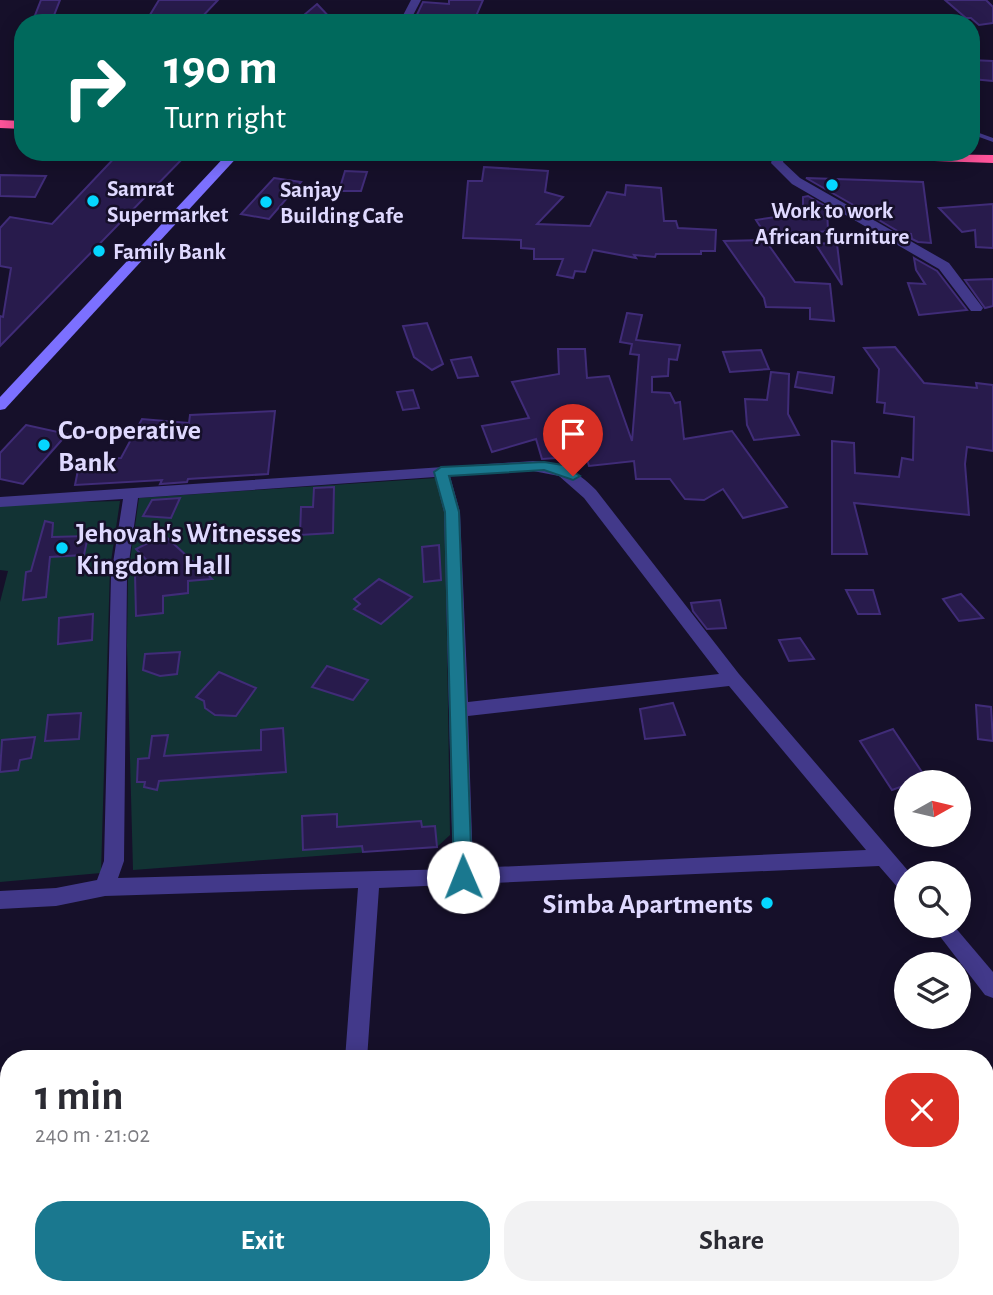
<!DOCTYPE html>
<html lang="en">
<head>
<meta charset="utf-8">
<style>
  :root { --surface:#fff; --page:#f2f2f3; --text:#2b2b33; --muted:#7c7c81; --accent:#1a788f }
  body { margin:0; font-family:"Alegreya Sans",sans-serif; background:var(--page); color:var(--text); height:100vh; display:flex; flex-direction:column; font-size:26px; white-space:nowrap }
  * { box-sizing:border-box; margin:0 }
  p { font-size:23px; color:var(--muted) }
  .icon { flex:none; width:38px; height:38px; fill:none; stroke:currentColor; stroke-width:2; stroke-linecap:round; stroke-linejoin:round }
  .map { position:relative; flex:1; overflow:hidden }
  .panel { position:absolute; left:0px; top:1050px; width:994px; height:245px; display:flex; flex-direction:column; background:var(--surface); border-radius:28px 28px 0 0; box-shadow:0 4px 18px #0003 }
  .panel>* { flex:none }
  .hud { position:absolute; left:14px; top:14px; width:966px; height:147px; border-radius:28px; box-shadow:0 4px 18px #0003; background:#00695c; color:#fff; overflow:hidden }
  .needle { width:46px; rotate:82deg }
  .controls { position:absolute; left:894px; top:770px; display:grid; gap:14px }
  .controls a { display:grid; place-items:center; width:77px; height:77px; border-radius:50%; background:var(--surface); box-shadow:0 4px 18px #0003; font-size:35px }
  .pin { position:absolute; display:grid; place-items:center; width:60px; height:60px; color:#fff; margin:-72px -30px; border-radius:50% 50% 50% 0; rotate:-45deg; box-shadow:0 0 7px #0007 }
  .pin .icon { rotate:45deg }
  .me { position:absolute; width:77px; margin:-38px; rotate:359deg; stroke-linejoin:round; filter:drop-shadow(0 0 5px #0008) }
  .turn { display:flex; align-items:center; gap:24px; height:147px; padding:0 35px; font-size:32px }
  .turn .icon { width:91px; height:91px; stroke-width:2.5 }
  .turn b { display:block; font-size:49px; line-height:60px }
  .round { display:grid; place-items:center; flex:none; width:74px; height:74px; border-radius:28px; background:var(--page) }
  .head { display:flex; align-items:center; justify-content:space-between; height:119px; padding:0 35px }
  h1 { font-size:42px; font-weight:600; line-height:52px }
  .action { display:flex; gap:14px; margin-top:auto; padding:14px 35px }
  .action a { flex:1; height:80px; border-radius:28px; background:var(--accent); color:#fff; font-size:28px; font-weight:600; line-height:80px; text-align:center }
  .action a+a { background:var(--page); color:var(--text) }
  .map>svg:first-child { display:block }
</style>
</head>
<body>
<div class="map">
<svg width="993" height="1295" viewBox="0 0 993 1295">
  <rect width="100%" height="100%" fill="#16102a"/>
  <g fill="#123334">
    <polygon points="436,478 445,513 450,835 437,847 133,870 127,646 128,575 139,498"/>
    <polygon points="120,501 110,568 101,873 0,882 0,602 8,571 0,570 0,504"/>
  </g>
  <g fill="#281b4c" stroke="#402c78" stroke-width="2">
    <polygon points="41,0 60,0 51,23 32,23"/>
    <polygon points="159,0 218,0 201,18 184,16 180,23 145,23"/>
    <polygon points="449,0 483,0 473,23 413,23 423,2 449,4"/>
    <polygon points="945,0 986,0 993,7 993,23 979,25 971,18 966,18"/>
    <polygon points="317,4 335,23 312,23 304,15"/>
    <polygon points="971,60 993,61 993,81 972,79"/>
    <polygon points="120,152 189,152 0,346 0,316 3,317 11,268 0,266 0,228 10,217 52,224"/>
    <polygon points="484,167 548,171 545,192 563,197 537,224 590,226 607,192 625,195 626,185 661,188 664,221 676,221 678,228 716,230 715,251 701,251 701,254 656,254 655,257 634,255 636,258 593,250 585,272 575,271 573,278 557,275 563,259 534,259 534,249 521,248 521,240 463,238 468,181 482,181"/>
    <polygon points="345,171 367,172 361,191 339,191"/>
    <polygon points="0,175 46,176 35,197 0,196"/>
    <polygon points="274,178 301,182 269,219 241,214"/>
    <polygon points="806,178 923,182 931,243 918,242 912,239 911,234 901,233 867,213 868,208 857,207"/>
    <polygon points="808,196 827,207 828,231 767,237 756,220 803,213 803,197"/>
    <polygon points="993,204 993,248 976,247 975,230 962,232 939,208"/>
    <polygon points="765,240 795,282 830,284 834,321 810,319 810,308 766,307 764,298 724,241"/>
    <polygon points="815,243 837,244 842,285"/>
    <polygon points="914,258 937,271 967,310 919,315 908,283 925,284 916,270"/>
    <polygon points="993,279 993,306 985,308 965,280"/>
    <polygon points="627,313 642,315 636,340 680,345 677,360 669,359 668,376 652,377 652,392 670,393 675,403 680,402 684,439 732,431 787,507 743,518 723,489 704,500 685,499 670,479 636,479 634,461 589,466 586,456 542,459 536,439 492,452 482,426 529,418 512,382 559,374 558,349 585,349 587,378 609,376 632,441 639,355 630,354 632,344 620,342"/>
    <polygon points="427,323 443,364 432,370 414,357 403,326"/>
    <polygon points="895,347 924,383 977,388 976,383 993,385 993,451 967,447 965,464 969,515 854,503 867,554 832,554 832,441 854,443 855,473 899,477 902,458 913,460 914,417 884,413 885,403 877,402 879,369 864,348"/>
    <polygon points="761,350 769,369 730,372 723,352"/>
    <polygon points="471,357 478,376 458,378 451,360"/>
    <polygon points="771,372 789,374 788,414 799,435 754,440 747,425 745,399 767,400"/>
    <polygon points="798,372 834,377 832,393 795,387"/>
    <polygon points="413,390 419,408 403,410 397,392"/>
    <polygon points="275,411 268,474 188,479 187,482 160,484 162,480 75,485 80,460 121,458 142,419 189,423 190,415"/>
    <polygon points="26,425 67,434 23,484 0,479 0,453"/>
    <polygon points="334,487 333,533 300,535 301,507 313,507 314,488"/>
    <polygon points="180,498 171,518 143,516 152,500"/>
    <polygon points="45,521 53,523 52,537 88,536 84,555 50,557 46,597 23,600 26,572 31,571"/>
    <polygon points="164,535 212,579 188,581 188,593 163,596 163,613 136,616 135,573 157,571 136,549"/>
    <polygon points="439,545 441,580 424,582 422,547"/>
    <polygon points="379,579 412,597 381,624 354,609 360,604 354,599"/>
    <polygon points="846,590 873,590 880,614 858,614"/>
    <polygon points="961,594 983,618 959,621 943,599"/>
    <polygon points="720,600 726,628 707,629 693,611 691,603"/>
    <polygon points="93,614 92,640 58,644 59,618"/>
    <polygon points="800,638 814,659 789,661 779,640"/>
    <polygon points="180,652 177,674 160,676 143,670 145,654"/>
    <polygon points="327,666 368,680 353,700 312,687"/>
    <polygon points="219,672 256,688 236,716 215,715 205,708 204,701 196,697"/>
    <polygon points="673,703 685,735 645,739 640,709"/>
    <polygon points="976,705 991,707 993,741 978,739"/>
    <polygon points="81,713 79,739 45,741 48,715"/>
    <polygon points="283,728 286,772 159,781 157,790 144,787 145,782 137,782 138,759 149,758 152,736 168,735 164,756 226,752 261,750 261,730"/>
    <polygon points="893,729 926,778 906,782 906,785 892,790 860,741"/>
    <polygon points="35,737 31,758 20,760 18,770 0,772 2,740"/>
    <polygon points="337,814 337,827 421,821 422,827 435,826 437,847 363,852 362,846 303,850 302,816"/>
  </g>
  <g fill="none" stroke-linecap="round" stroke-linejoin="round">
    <polygon fill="#42398a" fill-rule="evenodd" points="971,130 993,138 993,142 971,134"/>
    <g fill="#42398a" fill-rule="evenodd">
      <polygon points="411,0 421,0 409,23 399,23"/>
      <polygon points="774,152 786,152 783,162 800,178 949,263 983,308 981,311 971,311 939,269 792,184 771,163"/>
      <path d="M 533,461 C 560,462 577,471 596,490 L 739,674 L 910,873 L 906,873 L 906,891 L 899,889 L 879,866 L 379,888 L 367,1059 L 345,1059 L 358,888 L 105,896 L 56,906 L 0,909 L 0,891 L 56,888 L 97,880 L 104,861 L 111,576 L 123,499 L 0,507 L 0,497 ZM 533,471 L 559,476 L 584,498 L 719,674 L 468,702 L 460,512 L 450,476 ZM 435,477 L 444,512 L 453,869 L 118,878 L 124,861 L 127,576 L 138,498 ZM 729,686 L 866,850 L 473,868 L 468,716 Z"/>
      <polygon points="932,926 954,926 993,972 993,998 985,995"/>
      <rect x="330" y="1286" width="26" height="9"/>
    </g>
    <polygon fill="#7c70ff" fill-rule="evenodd" points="229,152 242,152 5,409 0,410 0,397"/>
    <g fill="#ff549b" fill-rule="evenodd">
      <polygon points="0,120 23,121 23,129 0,128"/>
      <polygon points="781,152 993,155 993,163 788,156"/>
    </g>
  </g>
  <polygon fill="#1a788f" stroke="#114e5d" stroke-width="2" points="544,462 563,465 580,476 573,480 544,470 449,476 459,512 472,877 470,882 463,884 457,882 454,877 445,512 434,472 441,467"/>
  <g fill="#05d6ff" stroke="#16102a" stroke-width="2.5">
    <circle cx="832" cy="185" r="7"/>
    <circle cx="93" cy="201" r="7"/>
    <circle cx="266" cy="202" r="7"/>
    <circle cx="99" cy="251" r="7"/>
    <circle cx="44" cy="445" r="7"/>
    <circle cx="62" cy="548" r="7"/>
    <circle cx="767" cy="903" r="7"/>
  </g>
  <g text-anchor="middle" stroke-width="5" stroke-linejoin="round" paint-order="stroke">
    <g font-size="23" font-weight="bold" fill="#dfd9ff" stroke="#16102a" text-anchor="start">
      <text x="107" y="196">Samrat<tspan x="107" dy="26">Supermarket</tspan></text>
      <text x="280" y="197">Sanjay<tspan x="280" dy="26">Building Cafe</tspan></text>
      <text x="832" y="218" text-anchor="middle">Work to work<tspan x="832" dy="26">African furniture</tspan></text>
      <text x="113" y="259">Family Bank</text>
    </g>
    <g font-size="28" font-weight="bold" fill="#dfd9ff" stroke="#16102a" text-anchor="start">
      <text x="58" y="439">Co-operative<tspan x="58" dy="32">Bank</tspan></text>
      <text x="76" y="542">Jehovah's Witnesses<tspan x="76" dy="32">Kingdom Hall</tspan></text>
      <text x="753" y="913" text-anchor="end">Simba Apartments</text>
    </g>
  </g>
</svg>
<div class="controls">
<a><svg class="needle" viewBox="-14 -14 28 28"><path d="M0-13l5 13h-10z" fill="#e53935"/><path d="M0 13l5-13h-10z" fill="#7c7c81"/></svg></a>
<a><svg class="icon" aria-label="search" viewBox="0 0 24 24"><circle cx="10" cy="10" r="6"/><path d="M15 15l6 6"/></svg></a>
<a><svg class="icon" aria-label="layers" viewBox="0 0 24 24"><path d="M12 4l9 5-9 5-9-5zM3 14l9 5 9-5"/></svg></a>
</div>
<div class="pin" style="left:573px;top:476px;background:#d93025"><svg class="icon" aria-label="arrive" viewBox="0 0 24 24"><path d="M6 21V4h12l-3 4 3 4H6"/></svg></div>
<svg class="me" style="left:463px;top:877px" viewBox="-20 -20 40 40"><circle r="19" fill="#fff"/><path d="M0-13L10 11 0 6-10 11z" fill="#1a788f"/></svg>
<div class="hud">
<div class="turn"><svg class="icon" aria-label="right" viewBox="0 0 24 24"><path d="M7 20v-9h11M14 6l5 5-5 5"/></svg><div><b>190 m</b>Turn right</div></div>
</div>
<section class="panel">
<div class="head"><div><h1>1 min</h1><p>240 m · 21:02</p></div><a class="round" style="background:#d93025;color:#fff"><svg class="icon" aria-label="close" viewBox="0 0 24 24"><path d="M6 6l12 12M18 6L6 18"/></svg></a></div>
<div class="action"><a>Exit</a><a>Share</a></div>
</section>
</div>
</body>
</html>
